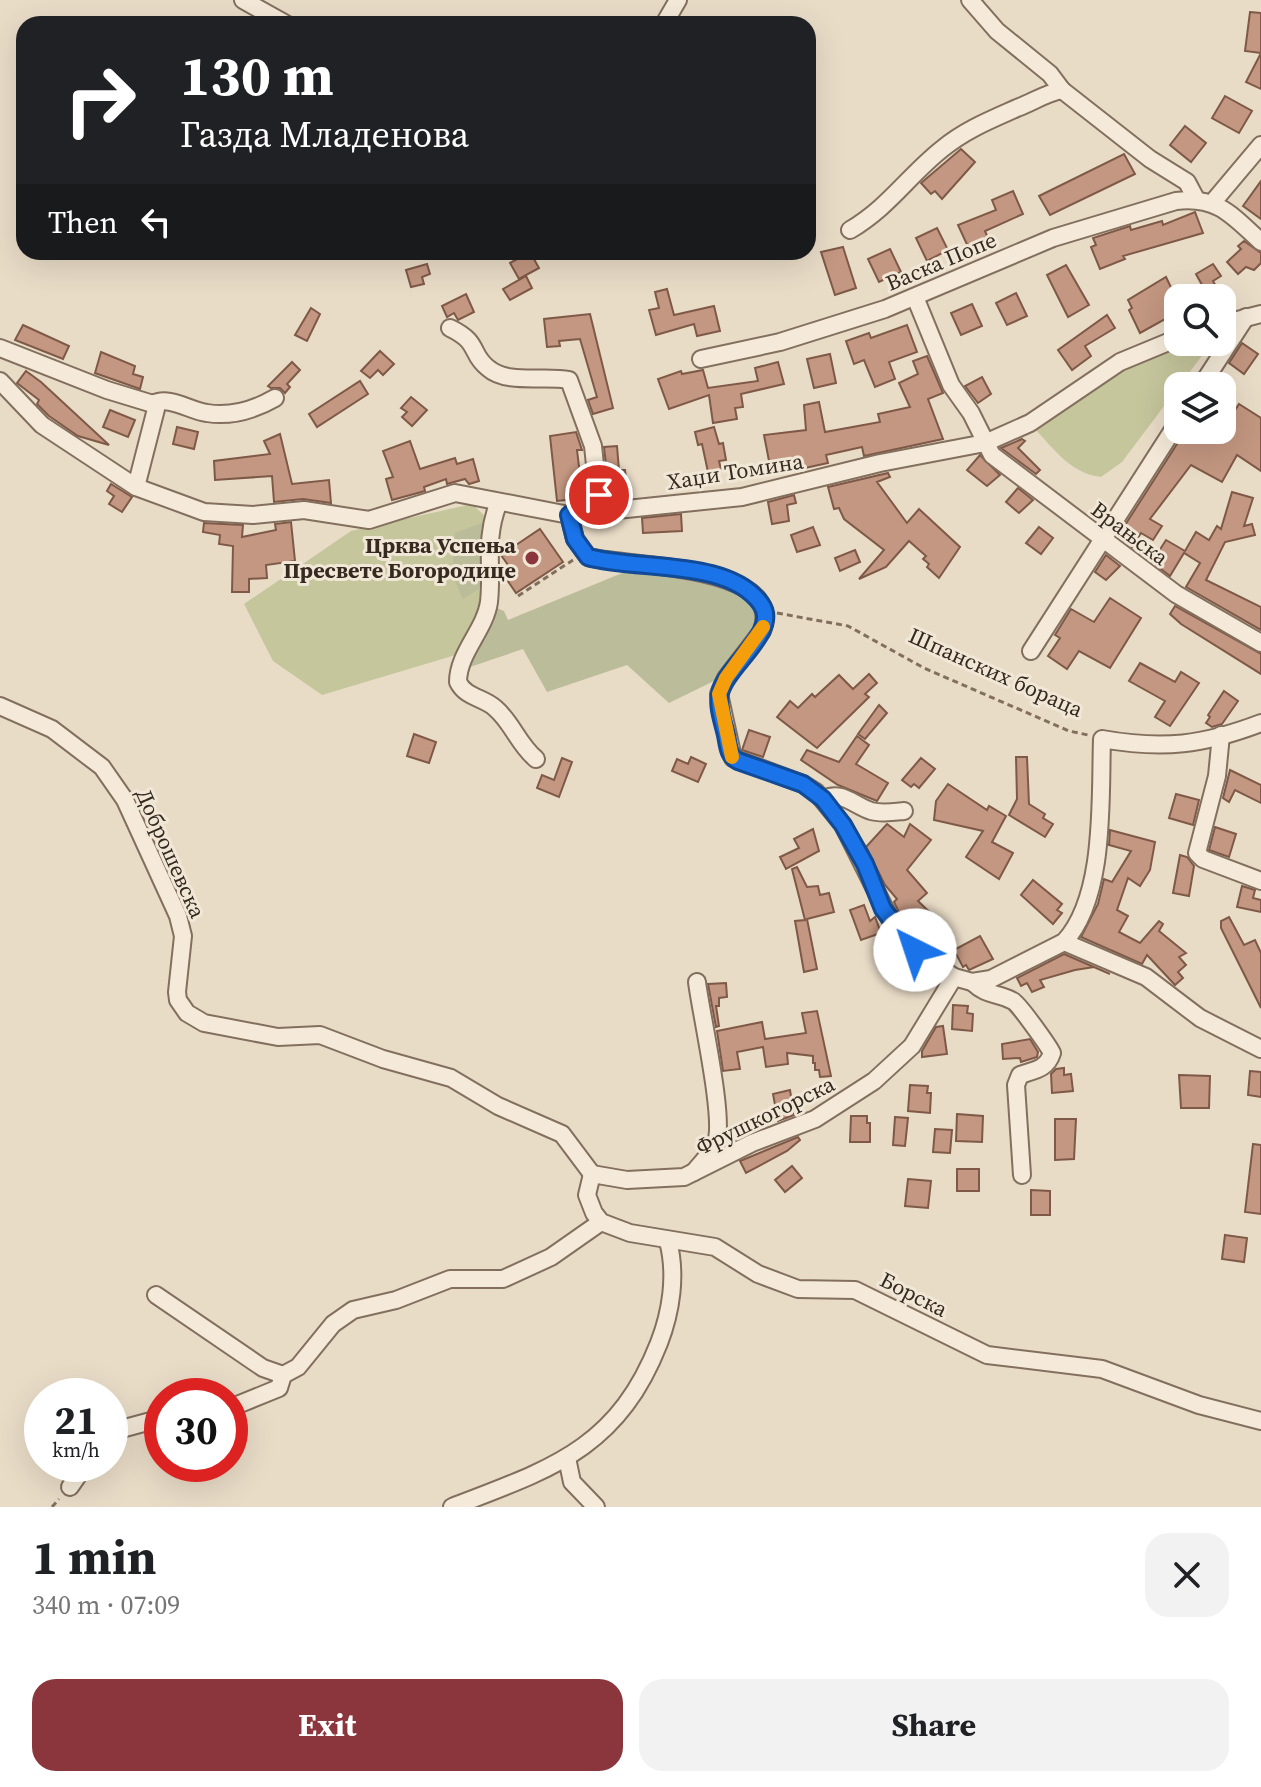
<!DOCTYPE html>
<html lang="en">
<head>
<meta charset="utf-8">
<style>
  :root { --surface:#fff; --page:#f2f2f2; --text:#202124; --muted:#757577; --accent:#8b353d }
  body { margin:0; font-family:"Source Serif 4",serif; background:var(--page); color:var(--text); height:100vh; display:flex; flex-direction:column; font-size:30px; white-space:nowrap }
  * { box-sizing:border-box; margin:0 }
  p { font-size:26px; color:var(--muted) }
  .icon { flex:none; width:44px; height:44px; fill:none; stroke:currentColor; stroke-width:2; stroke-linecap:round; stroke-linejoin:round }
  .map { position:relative; height:1507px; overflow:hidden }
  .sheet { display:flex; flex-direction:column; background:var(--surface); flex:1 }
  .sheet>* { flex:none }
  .hud { position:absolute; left:16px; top:16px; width:800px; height:244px; border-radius:24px; box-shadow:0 8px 32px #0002; background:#202124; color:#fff; overflow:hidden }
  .tools { position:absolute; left:1164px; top:284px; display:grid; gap:16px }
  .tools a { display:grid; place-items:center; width:72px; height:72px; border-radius:16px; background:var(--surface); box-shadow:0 8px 32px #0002; font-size:40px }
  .speed { position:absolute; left:24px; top:1378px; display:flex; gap:16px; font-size:40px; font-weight:700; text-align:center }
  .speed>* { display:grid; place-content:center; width:104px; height:104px; border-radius:50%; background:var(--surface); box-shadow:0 8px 32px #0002; line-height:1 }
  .speed small { font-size:20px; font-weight:400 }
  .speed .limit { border:12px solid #d22; background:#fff; color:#111 }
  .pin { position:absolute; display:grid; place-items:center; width:68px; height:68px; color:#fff; margin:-34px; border:4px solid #fff; border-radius:50%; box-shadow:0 2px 8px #0007 }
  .me { position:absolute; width:88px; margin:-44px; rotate:319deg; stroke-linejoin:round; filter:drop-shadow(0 0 6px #0008) }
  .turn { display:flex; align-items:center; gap:28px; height:168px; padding:0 32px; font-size:36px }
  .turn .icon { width:104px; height:104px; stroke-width:2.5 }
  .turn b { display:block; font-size:56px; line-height:68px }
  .then { display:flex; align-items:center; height:76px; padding:0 32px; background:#0003; gap:16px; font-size:30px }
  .round { display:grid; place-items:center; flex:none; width:84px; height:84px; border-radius:24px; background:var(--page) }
  .head { display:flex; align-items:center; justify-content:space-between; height:136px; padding:0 32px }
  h1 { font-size:48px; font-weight:700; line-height:60px }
  .button { display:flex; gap:16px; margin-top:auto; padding:16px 32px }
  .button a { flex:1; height:92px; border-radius:24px; background:var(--accent); color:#fff; font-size:32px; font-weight:700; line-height:92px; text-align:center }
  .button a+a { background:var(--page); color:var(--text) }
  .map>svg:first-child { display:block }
</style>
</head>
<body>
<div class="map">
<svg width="1261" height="1507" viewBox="0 0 1261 1507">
  <rect width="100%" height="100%" fill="#e9dcc7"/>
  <g fill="#c5c69c">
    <path d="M 1189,342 L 1208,342 L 1207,349 L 1122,462 L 1101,477 C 1070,473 1055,450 1034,428 L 1123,369 Z"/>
    <polygon points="472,504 500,530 493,542 492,606 470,667 459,654 322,695 273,661 244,604 351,531"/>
  </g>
  <g fill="#bbbc9a">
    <polygon points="482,523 482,587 463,599 452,574 455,533"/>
    <polygon points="627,571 705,578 754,605 758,624 716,680 669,703 627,665 547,692 523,649 470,667 492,606 504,611 508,620"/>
  </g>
  <g fill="#c39781" stroke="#7f5947" stroke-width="2">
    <polygon points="1250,12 1261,13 1261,89 1246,82 1261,53 1245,51"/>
    <polygon points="1225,96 1252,111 1239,133 1212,118"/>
    <polygon points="1185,126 1206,143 1191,162 1170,145"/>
    <polygon points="961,149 975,162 942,199 935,191 931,194 921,183"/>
    <polygon points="1124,154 1135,174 1050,215 1039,196"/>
    <polygon points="1261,181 1261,219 1243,206"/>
    <polygon points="1013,191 1023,214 985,231 990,243 970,251 958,225 996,210 992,200"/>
    <polygon points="1195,212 1203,233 1123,256 1125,259 1100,269 1091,247 1096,245 1093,238 1130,226 1131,230 1162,221 1163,225"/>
    <polygon points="937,228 948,250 927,261 916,238"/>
    <polygon points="1244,241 1261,253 1261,263 1254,270 1246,267 1238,274 1227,262 1241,249 1238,246"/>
    <polygon points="843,247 856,288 835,295 821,252"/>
    <polygon points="890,249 901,272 879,282 868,259"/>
    <polygon points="530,252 539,268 519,279 510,263"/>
    <polygon points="427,264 430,274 422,277 424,284 411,287 406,270"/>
    <polygon points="1213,264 1221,276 1213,281 1217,288 1207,294 1196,274"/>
    <polygon points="1066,265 1089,305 1068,317 1047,275"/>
    <polygon points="526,276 532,288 510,300 503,289"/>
    <polygon points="1166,277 1178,302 1178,312 1140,333 1129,310 1132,308 1128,300"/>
    <polygon points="667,289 674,315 714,306 720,331 697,336 694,324 656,335 649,310 659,308 655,292"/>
    <polygon points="1016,293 1027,316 1007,325 996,303"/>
    <polygon points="466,294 474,312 458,320 454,313 447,317 442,306"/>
    <polygon points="972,304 982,326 961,335 951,313"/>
    <polygon points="311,308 320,314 307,341 295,335"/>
    <polygon points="590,314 613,408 593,414 588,400 597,397 580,339 559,341 560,346 547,347 544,319"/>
    <polygon points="1107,315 1115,328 1085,346 1091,356 1072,370 1058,350"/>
    <polygon points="23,325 69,346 63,359 15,340"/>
    <polygon points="907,325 917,352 889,362 895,379 875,387 864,360 854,364 846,341 869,333 871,338"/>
    <polygon points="1242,343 1258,354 1244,374 1229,363"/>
    <polygon points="380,351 394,364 383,375 378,370 370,378 361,371"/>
    <polygon points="101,352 135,366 133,374 143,377 140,389 95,373"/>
    <polygon points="830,354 836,383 814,388 807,359"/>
    <polygon points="927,356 943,393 928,399 943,439 864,456 862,447 826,455 828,463 791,471 789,463 770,466 764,435 806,430 804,405 819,402 825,432 880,422 878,414 910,407 899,383 918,374 913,361"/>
    <polygon points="292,362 300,370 287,384 290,387 285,393 280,388 271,388 268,386"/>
    <polygon points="778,362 784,384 741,394 743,407 735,408 737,419 713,423 709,395 669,409 658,379 681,371 682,374 703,370 708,388 758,381 755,368"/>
    <polygon points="26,371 41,382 109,445 78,436 49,416 37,404 39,400 17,383"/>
    <polygon points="982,377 991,394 978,403 965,386"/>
    <polygon points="360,381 368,394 317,427 309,414"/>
    <polygon points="411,397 427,410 412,426 402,417 407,412 401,408"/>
    <polygon points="1239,404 1261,418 1261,471 1237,455 1222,482 1191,465 1150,519 1162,526 1153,540 1141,533 1132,547 1118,536 1186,430 1206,430 1217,438"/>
    <polygon points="110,410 135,420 128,437 103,427"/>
    <polygon points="177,427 198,432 194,449 173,444"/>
    <polygon points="714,427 719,444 723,443 726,460 719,461 721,469 708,472 702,444 698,445 695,432"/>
    <polygon points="576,432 582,450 577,450 580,475 585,474 587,494 575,494 576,499 557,501 550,436"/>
    <polygon points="280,434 292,484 329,480 331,503 303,499 274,502 272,476 215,480 214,461 270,454 264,441"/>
    <polygon points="1022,439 1025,441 1018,448 1040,470 1036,474 1001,448"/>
    <polygon points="410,441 420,469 455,458 457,464 473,459 479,481 469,484 465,479 447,484 446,479 424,487 425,491 392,500 386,479 393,477 383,451"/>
    <polygon points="617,446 619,470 625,470 628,498 610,500 604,447"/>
    <polygon points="980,455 1000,475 987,486 967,470"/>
    <polygon points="888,473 890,477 877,482 907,523 919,509 960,547 939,578 927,567 929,564 923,559 926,556 909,541 886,567 859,579 884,550 844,519 839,508 834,509 828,487"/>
    <polygon points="111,484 132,497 122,512 109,504 114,496 107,491"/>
    <polygon points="1018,488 1033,500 1019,513 1006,502"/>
    <polygon points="1232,492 1253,498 1244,526 1252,524 1255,535 1225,542 1206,580 1261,607 1261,630 1186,587 1200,563 1184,553 1170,576 1152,562 1166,540 1185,551 1196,532 1209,540 1217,526 1221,529"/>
    <polygon points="794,495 796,503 787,505 789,521 772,524 768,502"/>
    <polygon points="681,514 682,531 643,533 642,518"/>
    <polygon points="291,522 295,561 266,565 267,578 249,579 249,592 232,592 233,546 219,544 220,535 203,532 204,523 243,525 242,537 276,530 275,524"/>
    <polygon points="813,527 820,545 797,552 791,535"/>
    <polygon points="1039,527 1053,538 1041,554 1026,543"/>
    <polygon points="540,529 563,562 516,593 501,571 508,565 501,555"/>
    <polygon points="855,550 860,562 840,571 835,558"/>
    <polygon points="1106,555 1120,566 1106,580 1095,572"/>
    <polygon points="1110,598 1141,618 1110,668 1079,651 1067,669 1048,656 1060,638 1055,635 1071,609 1094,622"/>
    <polygon points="1175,606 1261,654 1261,674 1181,624 1170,614"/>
    <polygon points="1140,663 1175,682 1181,672 1199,683 1170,726 1155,717 1165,701 1129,681"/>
    <polygon points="869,674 877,683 865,694 869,697 817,748 777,717 790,701 798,708 812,694 815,697 839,675 853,689"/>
    <polygon points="1224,691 1238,701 1222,724 1212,727 1206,723 1210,717 1208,715"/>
    <polygon points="879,705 887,713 865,739 858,734"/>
    <polygon points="749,730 770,737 763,757 742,750"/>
    <polygon points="414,734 436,742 429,763 407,756"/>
    <polygon points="857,736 869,745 856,764 888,783 877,801 838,785 801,760 807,750 839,762"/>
    <polygon points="691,757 706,764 698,782 672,771 677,759 688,764"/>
    <polygon points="1016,757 1027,757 1029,804 1045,814 1043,818 1053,824 1045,837 1009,815 1017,799"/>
    <polygon points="562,758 572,762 559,797 537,788 542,775 554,780"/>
    <polygon points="921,758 935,769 919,788 914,784 911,787 902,780"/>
    <polygon points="1230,770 1261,785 1261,803 1235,790 1229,802 1223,798"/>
    <polygon points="948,784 987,810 989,806 1006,816 992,842 1013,853 999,879 966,857 983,831 934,820 936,801"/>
    <polygon points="1176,794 1199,800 1193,825 1169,818"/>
    <polygon points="887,824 904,837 910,824 931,840 907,870 927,893 918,901 943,925 931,938 935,941 930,947 903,921 894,902 897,899 885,885 866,847"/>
    <polygon points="1215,827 1236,834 1229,857 1209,850"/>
    <polygon points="813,829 819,851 786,869 780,857 799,848 794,839"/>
    <polygon points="1110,830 1155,842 1150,870 1140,886 1128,878 1117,910 1128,916 1119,932 1140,943 1159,921 1163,924 1159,931 1186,953 1179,957 1186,965 1178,972 1183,978 1175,985 1147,955 1142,964 1081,937 1098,904 1104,879 1112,882 1131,851 1109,845"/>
    <polygon points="1180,855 1187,857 1194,866 1189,896 1173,893"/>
    <polygon points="797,867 807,887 818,886 820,895 829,893 834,912 807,919 817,969 804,972 795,921 805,920 792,869"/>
    <polygon points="1033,880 1062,904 1057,910 1062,913 1053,924 1021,895"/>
    <polygon points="1242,886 1255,890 1253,898 1261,900 1261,912 1237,907"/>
    <polygon points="864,905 870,921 875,917 881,933 861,940 850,910"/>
    <polygon points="1229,917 1244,945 1255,940 1261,953 1261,1008 1221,928 1221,921"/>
    <polygon points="980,936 993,959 969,970 966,965 963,967 954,950"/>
    <polygon points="1064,954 1110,974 1094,967 1075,970 1040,980 1044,987 1032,992 1027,983 1021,986 1017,978"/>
    <polygon points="726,983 727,997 719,998 719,1006 716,1006 719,1026 716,1027 708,984"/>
    <polygon points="953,1005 968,1006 967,1013 973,1014 972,1031 952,1029"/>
    <polygon points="817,1011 831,1076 820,1077 819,1070 815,1070 815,1063 813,1063 813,1056 787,1053 788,1064 766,1067 763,1047 737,1052 740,1069 723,1071 717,1031 762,1022 765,1039 806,1033 802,1013"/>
    <polygon points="943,1026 947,1054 922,1057 922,1051 936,1027"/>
    <polygon points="1030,1039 1038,1052 1037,1057 1021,1062 1020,1058 1003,1059 1002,1044"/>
    <polygon points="1064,1068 1064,1075 1071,1074 1073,1091 1052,1093 1051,1074 1056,1069"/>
    <polygon points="1250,1071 1261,1072 1261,1097 1248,1095"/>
    <polygon points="1179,1075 1210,1076 1209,1108 1181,1108"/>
    <polygon points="910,1085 928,1086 927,1093 931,1093 930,1113 908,1111"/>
    <polygon points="790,1090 794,1115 778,1121 773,1094"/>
    <polygon points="957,1114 983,1116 982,1142 956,1141"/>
    <polygon points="851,1116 867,1116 867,1123 870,1123 870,1142 850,1142"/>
    <polygon points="895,1117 908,1118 905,1146 893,1145"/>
    <polygon points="1055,1119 1076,1119 1074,1159 1055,1160"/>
    <polygon points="935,1129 952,1130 950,1153 933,1152"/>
    <polygon points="798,1137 800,1140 787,1151 746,1173 740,1161"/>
    <polygon points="1253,1144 1261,1145 1261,1214 1245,1212"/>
    <polygon points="792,1166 802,1178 785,1192 775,1180"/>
    <rect x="957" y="1169" width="22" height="22"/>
    <polygon points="908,1179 931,1181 928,1208 905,1206"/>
    <polygon points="1031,1190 1050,1191 1050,1215 1031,1215"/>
    <polygon points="1225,1235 1247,1238 1244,1262 1222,1259"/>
  </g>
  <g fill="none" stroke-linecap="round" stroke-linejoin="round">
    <defs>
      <g id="minor">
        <polyline points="243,0 286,24"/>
        <polyline points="970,0 997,31 1050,74 1062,90"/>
        <polyline points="664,24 678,0"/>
        <polyline points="1213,202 1261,145"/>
        <path d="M 850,230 C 889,207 908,176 942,149 C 965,130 990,120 1017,108 C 1033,102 1046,93 1062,90 L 1150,159 L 1187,182 L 1196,199"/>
        <polyline points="915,297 951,385 971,413 992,455 1176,594 1261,643"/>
        <polyline points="1222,324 1261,314"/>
        <path d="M 450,328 C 481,343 469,353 488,368 C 507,385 545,375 569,380 L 593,446 L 600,512"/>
        <polyline points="0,348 107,390 153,404 156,409 136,487"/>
        <path d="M 701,359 L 780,342 L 885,309 L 1053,238 L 1176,201 C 1217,196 1232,215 1261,242"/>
        <polyline points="0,381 42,425 136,487 204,512 253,515 304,510 369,520 455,493 569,515 742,497 880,463 985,443 1030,423 1120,362 1178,338"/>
        <polyline points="1201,386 1246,317"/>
        <path d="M 153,404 C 169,395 190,411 207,413 C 232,417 254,410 275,398"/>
        <path d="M 498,504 C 484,542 493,565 489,602 C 485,630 458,653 458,682 C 466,698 483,697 495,708 C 512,722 518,744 536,759"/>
        <path d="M 569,515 L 575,539 L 588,557 C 625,567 787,563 762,631 L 726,678 L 719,694 L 733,758 L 803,784 L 816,792 L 843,825 L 894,927 L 915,950 L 954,977"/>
        <polyline points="1031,651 1178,422"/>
        <polyline points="0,706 52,729 102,767 125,800 178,916 183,936 177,992 178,1000 187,1013 204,1023 278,1037 320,1035 383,1059 451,1078 498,1106 562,1134 592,1174"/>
        <polyline points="1221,735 1217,776 1197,853 1203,859 1261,881"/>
        <path d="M 823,799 C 842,790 853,805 871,811 C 881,814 894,812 904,811"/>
        <polyline points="1064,942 1146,977 1200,1018 1261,1049"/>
        <path d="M 972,982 C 988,997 996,992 1013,1001 C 1018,1003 1048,1045 1052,1053 C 1047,1069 1035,1070 1020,1075 L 1016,1085 L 1022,1175"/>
        <path d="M 694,1172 C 701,1163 712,1153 716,1142 C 725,1119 701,1014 697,982"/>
        <path d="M 592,1174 L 627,1180 L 684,1177 L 752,1143 L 815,1119 L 874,1081 L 912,1046 L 954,977 L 972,982 L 991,979 L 1064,942 C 1106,897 1100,798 1102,739 C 1164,750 1203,745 1261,723"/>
        <polyline points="592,1174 587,1195 594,1213 601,1222 630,1233 715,1247 758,1274 798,1289 855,1290 987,1355 1102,1369 1199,1405 1261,1421"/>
        <polyline points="156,1295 263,1368 283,1375 298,1367 333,1324 353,1310 396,1300 450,1279 503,1279 551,1257 601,1222"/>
        <polyline points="230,1408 279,1388 283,1375"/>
        <polyline points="110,1436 125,1428 162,1418"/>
        <polyline points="567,1458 572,1482 596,1507"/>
        <polyline points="70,1487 86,1464"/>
        <path d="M 452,1507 C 550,1469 617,1450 659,1343 C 671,1312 677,1275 668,1241"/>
      </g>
    </defs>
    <use href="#minor" stroke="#836f5e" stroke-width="20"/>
    <g stroke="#836f5e" stroke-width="3" stroke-dasharray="6 4" stroke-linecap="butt">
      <polyline points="518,596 573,560"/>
      <polyline points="777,613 848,626 924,668 1069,731 1088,735"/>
      <polyline points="52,1507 59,1499"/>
    </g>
    <use href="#minor" stroke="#f5ead9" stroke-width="16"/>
  </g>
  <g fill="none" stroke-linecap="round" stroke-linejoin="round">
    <defs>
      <path id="route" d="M 599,495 L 600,512 L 569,515 L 575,539 L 588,557 C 638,571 729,558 761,604 C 781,631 725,667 720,693 C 717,706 723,722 726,735 C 728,745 728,756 738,761 L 803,784 L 823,799 L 843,825 L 865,864 L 883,909 L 915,950"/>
    </defs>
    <use href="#route" stroke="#114b97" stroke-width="20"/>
    <use href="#route" stroke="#1a73e8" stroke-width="14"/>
    <polyline stroke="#f59e0b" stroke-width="14" points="732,757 719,694 726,678 763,627"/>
  </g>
  <circle fill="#8b353d" stroke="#f1e7d6" stroke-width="3" cx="532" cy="558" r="8"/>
  <g text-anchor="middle" stroke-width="6" stroke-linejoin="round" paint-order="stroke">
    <g font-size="22" fill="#352920" stroke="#f1e7d6">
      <text transform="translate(941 261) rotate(-23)" y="8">Васка Попе</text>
      <text transform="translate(735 471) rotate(-9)" y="8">Хаџи Томина</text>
      <text transform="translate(1130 533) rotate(37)" y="8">Врањска</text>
      <text transform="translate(996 672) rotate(24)" y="8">Шпанских бораца</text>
      <text transform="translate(171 853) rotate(66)" y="8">Доброшевска</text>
      <text transform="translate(765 1115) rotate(-26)" y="8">Фрушкогорска</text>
      <text transform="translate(914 1294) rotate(27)" y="8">Борска</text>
    </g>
    <g font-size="22" font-weight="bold" fill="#352920" stroke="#f1e7d6" text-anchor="end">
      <text x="516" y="553">Црква Успења<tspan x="516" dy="25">Пресвете Богородице</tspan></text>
    </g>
  </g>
</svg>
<div class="tools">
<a><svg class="icon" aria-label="search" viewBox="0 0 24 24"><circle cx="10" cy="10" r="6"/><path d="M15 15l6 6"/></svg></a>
<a><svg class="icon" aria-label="layers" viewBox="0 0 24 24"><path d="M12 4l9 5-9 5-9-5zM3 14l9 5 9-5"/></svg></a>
</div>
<div class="speed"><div>21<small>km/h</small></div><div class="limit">30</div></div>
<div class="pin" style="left:599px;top:495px;background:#d93025"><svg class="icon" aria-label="arrive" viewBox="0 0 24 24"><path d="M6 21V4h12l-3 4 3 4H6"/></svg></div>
<svg class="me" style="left:915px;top:950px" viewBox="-20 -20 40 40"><circle r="19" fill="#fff"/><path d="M0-13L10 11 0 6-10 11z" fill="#1a73e8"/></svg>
<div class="hud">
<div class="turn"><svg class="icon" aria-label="right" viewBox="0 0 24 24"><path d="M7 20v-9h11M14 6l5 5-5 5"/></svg><div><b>130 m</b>Газда Младенова</div></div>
<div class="then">Then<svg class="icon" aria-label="left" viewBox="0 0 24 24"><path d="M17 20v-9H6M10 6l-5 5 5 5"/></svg></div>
</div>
</div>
<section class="sheet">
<div class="head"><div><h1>1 min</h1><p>340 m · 07:09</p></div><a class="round"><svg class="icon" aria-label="close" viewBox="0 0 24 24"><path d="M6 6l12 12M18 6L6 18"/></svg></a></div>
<div class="button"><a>Exit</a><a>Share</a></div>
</section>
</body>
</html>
